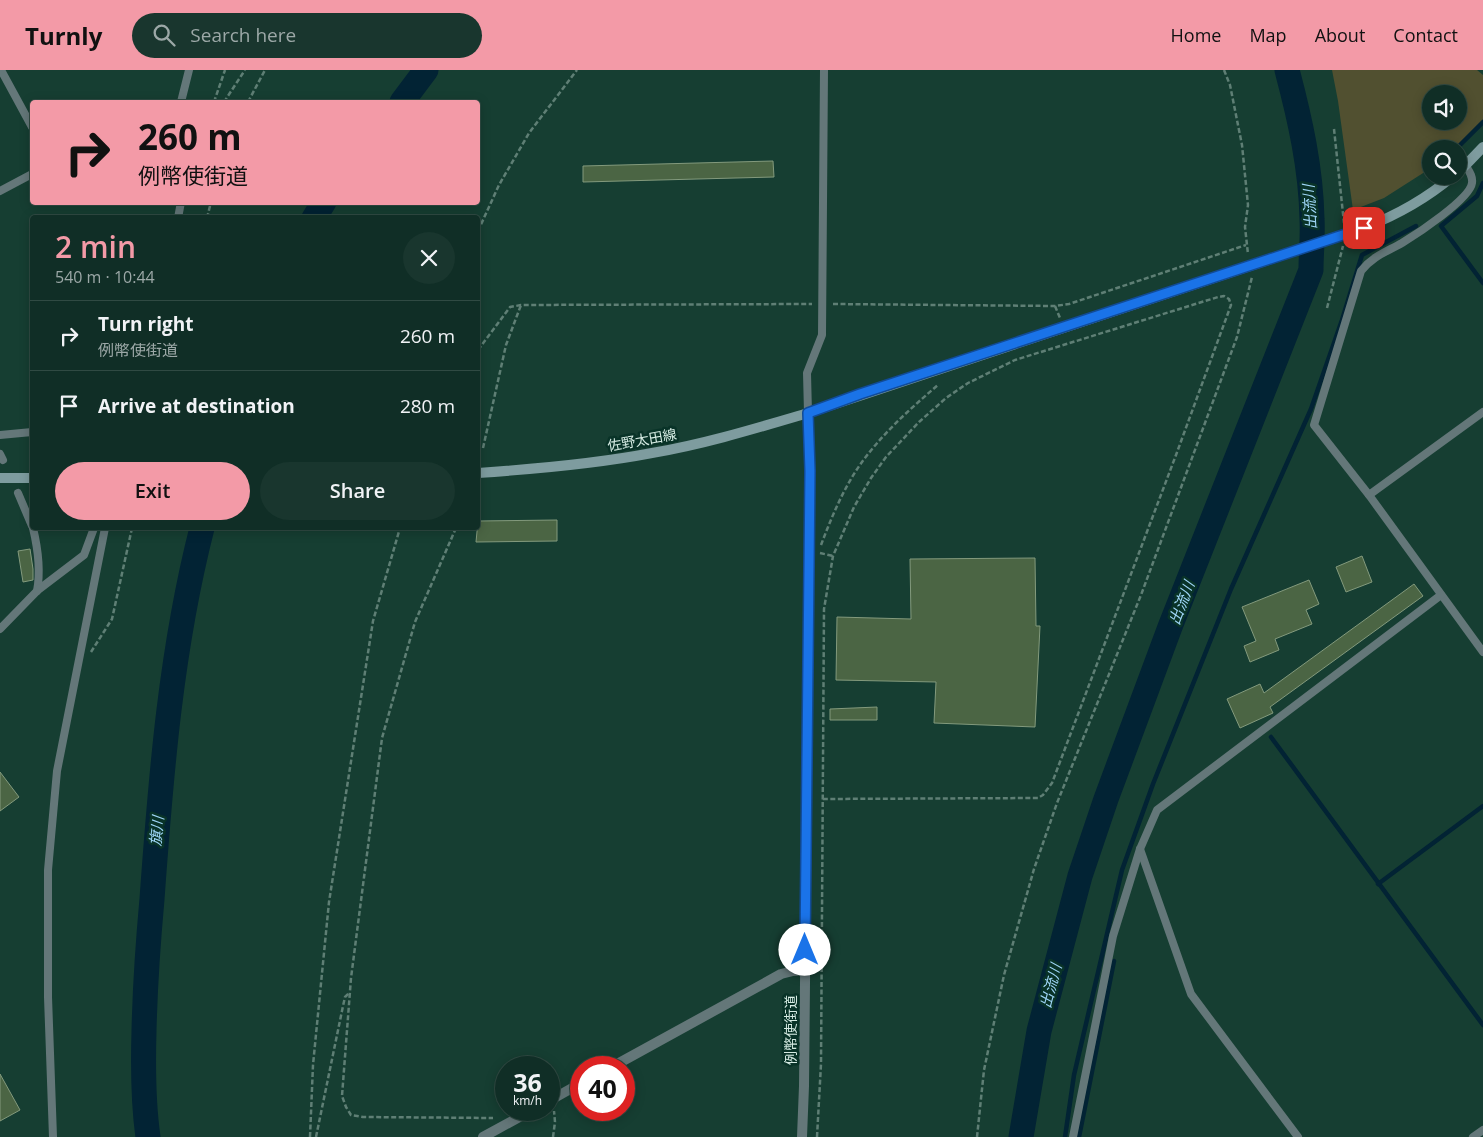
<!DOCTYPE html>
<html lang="en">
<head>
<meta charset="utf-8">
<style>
  :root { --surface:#102e26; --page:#19362e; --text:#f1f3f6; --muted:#9ca8a7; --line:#304a43; --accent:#f39aa7 }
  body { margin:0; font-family:"Open Sans","Noto Sans JP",sans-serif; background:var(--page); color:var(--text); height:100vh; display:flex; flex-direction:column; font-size:19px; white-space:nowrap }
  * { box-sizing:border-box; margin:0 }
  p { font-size:16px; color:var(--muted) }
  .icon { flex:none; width:28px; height:28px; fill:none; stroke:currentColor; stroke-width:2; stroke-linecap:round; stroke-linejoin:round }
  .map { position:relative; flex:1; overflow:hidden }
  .drawer { position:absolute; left:30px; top:145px; width:450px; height:315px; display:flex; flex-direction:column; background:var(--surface); border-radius:5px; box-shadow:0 2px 12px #0003,0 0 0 1px var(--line) }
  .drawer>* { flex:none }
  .hud { position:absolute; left:30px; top:30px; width:450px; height:105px; border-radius:5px; box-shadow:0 2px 12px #0003,0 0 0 1px var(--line); background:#f39aa7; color:#111; overflow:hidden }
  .tools { position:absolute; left:1422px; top:15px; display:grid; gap:10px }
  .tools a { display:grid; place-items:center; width:45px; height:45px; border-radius:50%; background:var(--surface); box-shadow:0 2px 12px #0003,0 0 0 1px var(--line); font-size:25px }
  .speed { position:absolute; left:495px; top:986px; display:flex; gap:10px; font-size:25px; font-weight:700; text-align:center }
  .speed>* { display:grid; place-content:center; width:65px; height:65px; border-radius:50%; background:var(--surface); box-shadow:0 2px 12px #0003,0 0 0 1px var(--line); line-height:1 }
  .speed small { font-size:12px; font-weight:400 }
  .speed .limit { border:8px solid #d22; background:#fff; color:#111 }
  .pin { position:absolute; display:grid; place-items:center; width:42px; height:42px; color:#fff; margin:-21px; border-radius:10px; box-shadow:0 2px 8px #0006 }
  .me { position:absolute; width:55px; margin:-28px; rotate:0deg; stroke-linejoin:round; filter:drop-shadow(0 0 4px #0008) }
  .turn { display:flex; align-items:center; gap:18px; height:105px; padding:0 25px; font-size:22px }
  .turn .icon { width:65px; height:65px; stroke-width:2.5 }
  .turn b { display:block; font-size:35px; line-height:42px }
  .round { display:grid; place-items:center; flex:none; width:52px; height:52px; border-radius:26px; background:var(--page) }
  .summary { display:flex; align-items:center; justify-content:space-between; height:85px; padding:0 25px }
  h1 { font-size:30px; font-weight:600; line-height:38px; color:var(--accent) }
  .primary-button { display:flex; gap:10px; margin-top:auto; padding:10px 25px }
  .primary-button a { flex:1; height:58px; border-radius:30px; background:var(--accent); color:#111; font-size:20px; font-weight:600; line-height:58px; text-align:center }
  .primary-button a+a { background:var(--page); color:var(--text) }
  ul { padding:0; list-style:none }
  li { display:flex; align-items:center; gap:15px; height:70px; padding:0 25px; border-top:1px solid var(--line) }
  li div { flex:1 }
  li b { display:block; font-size:19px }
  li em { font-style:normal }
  header { display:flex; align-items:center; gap:30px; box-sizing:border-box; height:70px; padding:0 25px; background:var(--accent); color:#111 }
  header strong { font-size:24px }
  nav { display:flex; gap:28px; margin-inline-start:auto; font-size:18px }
  .search { width:350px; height:45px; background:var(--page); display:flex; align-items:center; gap:12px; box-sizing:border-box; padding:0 18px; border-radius:28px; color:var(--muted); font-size:19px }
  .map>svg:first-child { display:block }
</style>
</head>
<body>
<header>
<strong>Turnly</strong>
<div class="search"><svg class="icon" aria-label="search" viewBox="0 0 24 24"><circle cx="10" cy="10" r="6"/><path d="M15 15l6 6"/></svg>Search here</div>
<nav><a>Home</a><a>Map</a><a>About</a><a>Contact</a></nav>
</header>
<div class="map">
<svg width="1483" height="1067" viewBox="0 0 1483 1067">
  <rect width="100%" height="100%" fill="#163e32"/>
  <path fill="#515030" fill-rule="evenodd" d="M 1332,0 L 1477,0 L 1483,5 L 1483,52 L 1456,79 L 1431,79 L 1431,98 L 1384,128 L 1353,140 L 1338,31 ZM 1431,24 L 1459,24 L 1459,51 L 1431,51 Z"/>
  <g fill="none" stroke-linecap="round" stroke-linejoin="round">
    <g stroke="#022334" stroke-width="4.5">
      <polyline points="1456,79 1483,52"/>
      <polyline points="1483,113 1477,126 1441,156 1483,213"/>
      <polyline points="1271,667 1483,955"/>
      <polyline points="1378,814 1483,736"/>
      <polyline points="1065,1067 1074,1005 1122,800 1153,714 1231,519 1311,339 1342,250 1362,185 1416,156"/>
      <polyline points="1079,1067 1114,891"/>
    </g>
    <g stroke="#022334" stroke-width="25">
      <polyline points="402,32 426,0"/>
      <polyline points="314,148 324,132"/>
      <path d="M 148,1067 C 143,1032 143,996 144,961 C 145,917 148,873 152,829 C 161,704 171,579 202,458"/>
      <path d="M 1021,1067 L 1039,961 L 1080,806 L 1106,729 L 1170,557 L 1311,200 C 1311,183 1313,166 1312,149 C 1311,98 1300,49 1287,0"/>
    </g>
  </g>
  <g fill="#4b6544" stroke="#839a7d">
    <polygon points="773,91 774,107 583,112 583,96"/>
    <polygon points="557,450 557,471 476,472 478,451"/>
    <polygon points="30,479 33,499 33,510 23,512 18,481"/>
    <polygon points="1362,486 1372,512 1346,522 1336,497"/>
    <polygon points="1035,488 1036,556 1040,556 1035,657 934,653 936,612 836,610 837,547 911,549 910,489"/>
    <polygon points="1309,510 1319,534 1306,540 1312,554 1275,569 1279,580 1250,592 1244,576 1256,571 1242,537"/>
    <polygon points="1414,514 1423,526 1270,637 1273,643 1240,658 1227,629 1260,614 1264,623"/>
    <polygon points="877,637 877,650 830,650 830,639"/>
    <polygon points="0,702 19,727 0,741"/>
    <polygon points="0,1004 20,1040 0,1051"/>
  </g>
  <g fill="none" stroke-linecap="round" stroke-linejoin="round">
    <g stroke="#5f7f75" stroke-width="2.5" stroke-dasharray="5 2.5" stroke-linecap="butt">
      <polyline points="1224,0 1230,15 1242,75 1248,135 1245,157 1248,184"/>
      <polyline points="214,32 225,0"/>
      <polyline points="224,32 245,0"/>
      <polyline points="248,32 265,0"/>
      <polyline points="1334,59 1344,153"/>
      <polyline points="207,148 211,132"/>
      <polyline points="478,161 499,115 529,63 577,0"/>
      <polyline points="833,234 1055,236 1069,234 1246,175"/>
      <polyline points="1055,236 1060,248"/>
      <polyline points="1327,238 1343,176"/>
      <polyline points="478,280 510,237 521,235 812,234"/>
      <polyline points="483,378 506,275 521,235"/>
      <polyline points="456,458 415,552 382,668 351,908 342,1026 346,1037 351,1045 363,1047 493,1048"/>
      <path d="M 821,475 C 832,446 844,417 862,392 C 883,363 911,338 938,315"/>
      <polyline points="820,483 833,486"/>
      <polyline points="91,582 112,549 132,458"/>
      <polyline points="310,1067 313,995 329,832 373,551 400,458"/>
      <polyline points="316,1067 343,936 345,927 349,923"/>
      <polyline points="553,1067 555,1052 554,1041"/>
      <polyline points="817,1067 821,994 824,539 833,486 854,437 871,408 886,387 919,352 946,328 968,313 1015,290 1218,227 1224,226 1229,229 1231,235 1176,385 1052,713 1043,725 1038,728 822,729"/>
      <polyline points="977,1067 984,1000 1004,905 1034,799 1057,733 1141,525 1237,267 1252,207"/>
    </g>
    <g stroke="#647779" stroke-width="8">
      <polyline points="1,0 32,57"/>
      <polyline points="181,32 189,0"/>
      <path d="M 1466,96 C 1469,101 1473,106 1472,113 C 1470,129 1417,164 1402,173 C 1386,182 1373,186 1361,201 L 1314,355 L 1369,425 L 1483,582"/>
      <polyline points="0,121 32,104"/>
      <polyline points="178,148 181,132"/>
      <polyline points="808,343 807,303 822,265 824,0"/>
      <polyline points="0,365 32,362"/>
      <polyline points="0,384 3,390"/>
      <polyline points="18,423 32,456"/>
      <polyline points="1369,425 1483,342"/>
      <path d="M 33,458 C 38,479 41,500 37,521"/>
      <polyline points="0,559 38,520 84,485 94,458"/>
      <polyline points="1140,779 1191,924 1298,1067"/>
      <polyline points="53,1067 48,927 48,800 57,701 105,458"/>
      <polyline points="1073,1067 1113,866 1140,779 1157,740 1441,525"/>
      <polyline points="1473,1067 1483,1060"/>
    </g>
    <g stroke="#647779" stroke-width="10">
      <polyline points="610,998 781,904 793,901 805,900"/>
      <polyline points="549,1031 581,1013"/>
      <polyline points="483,1067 532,1040"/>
      <polyline points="802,1067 804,1016 810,401 808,343"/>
    </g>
    <g stroke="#7e9c9f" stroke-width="10">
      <polyline points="1459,102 1483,77"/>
      <path d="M 478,403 C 536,399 595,394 652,383 C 705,374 757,358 808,343 L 1364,158 C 1397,145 1426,129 1453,106"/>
      <polyline points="0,408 32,408"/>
    </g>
  </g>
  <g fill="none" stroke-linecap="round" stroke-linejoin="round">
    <defs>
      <polyline id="route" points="805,880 810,401 808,343 860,324 1364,158"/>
    </defs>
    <use href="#route" stroke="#114b97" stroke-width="12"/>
    <use href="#route" stroke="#1a73e8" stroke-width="9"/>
  </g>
  <g text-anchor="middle" stroke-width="5" stroke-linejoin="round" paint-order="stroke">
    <g font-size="14" fill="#d6ebe3" stroke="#093328">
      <text transform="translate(642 370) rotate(-10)" y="5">佐野太田線</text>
      <text transform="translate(791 960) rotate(-90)" y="5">例幣使街道</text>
    </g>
    <g font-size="15" font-style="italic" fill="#9fd6f7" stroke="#093328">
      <text transform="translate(1310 137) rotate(-93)" y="5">出流川</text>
      <text transform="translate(1182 533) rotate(-69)" y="5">出流川</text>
      <text transform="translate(157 761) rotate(-84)" y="5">旗川</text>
      <text transform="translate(1051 916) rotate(-75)" y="5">出流川</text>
    </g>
  </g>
</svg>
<div class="tools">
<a><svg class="icon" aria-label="sound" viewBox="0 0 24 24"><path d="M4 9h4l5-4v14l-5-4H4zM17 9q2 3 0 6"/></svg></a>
<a><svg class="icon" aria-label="search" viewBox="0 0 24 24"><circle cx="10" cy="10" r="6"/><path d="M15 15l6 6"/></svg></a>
</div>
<div class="speed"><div>36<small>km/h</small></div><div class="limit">40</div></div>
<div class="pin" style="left:1364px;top:158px;background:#d93025"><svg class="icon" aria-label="arrive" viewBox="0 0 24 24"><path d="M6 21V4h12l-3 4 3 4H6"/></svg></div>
<svg class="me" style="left:805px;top:880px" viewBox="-20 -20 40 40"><circle r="19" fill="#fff"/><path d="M0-13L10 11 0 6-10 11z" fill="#1a73e8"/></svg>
<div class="hud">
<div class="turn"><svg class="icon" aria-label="right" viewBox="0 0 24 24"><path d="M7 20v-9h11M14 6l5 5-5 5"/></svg><div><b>260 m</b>例幣使街道</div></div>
</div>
<section class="drawer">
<div class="summary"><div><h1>2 min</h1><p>540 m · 10:44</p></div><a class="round"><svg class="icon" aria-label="close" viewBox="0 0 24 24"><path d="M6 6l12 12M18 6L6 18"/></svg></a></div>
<ul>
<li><svg class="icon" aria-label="right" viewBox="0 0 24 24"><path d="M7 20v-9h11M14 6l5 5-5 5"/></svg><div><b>Turn right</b><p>例幣使街道</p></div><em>260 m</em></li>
<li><svg class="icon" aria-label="arrive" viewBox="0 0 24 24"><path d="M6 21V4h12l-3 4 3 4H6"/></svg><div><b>Arrive at destination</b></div><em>280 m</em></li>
</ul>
<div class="primary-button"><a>Exit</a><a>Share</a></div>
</section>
</div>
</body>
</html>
